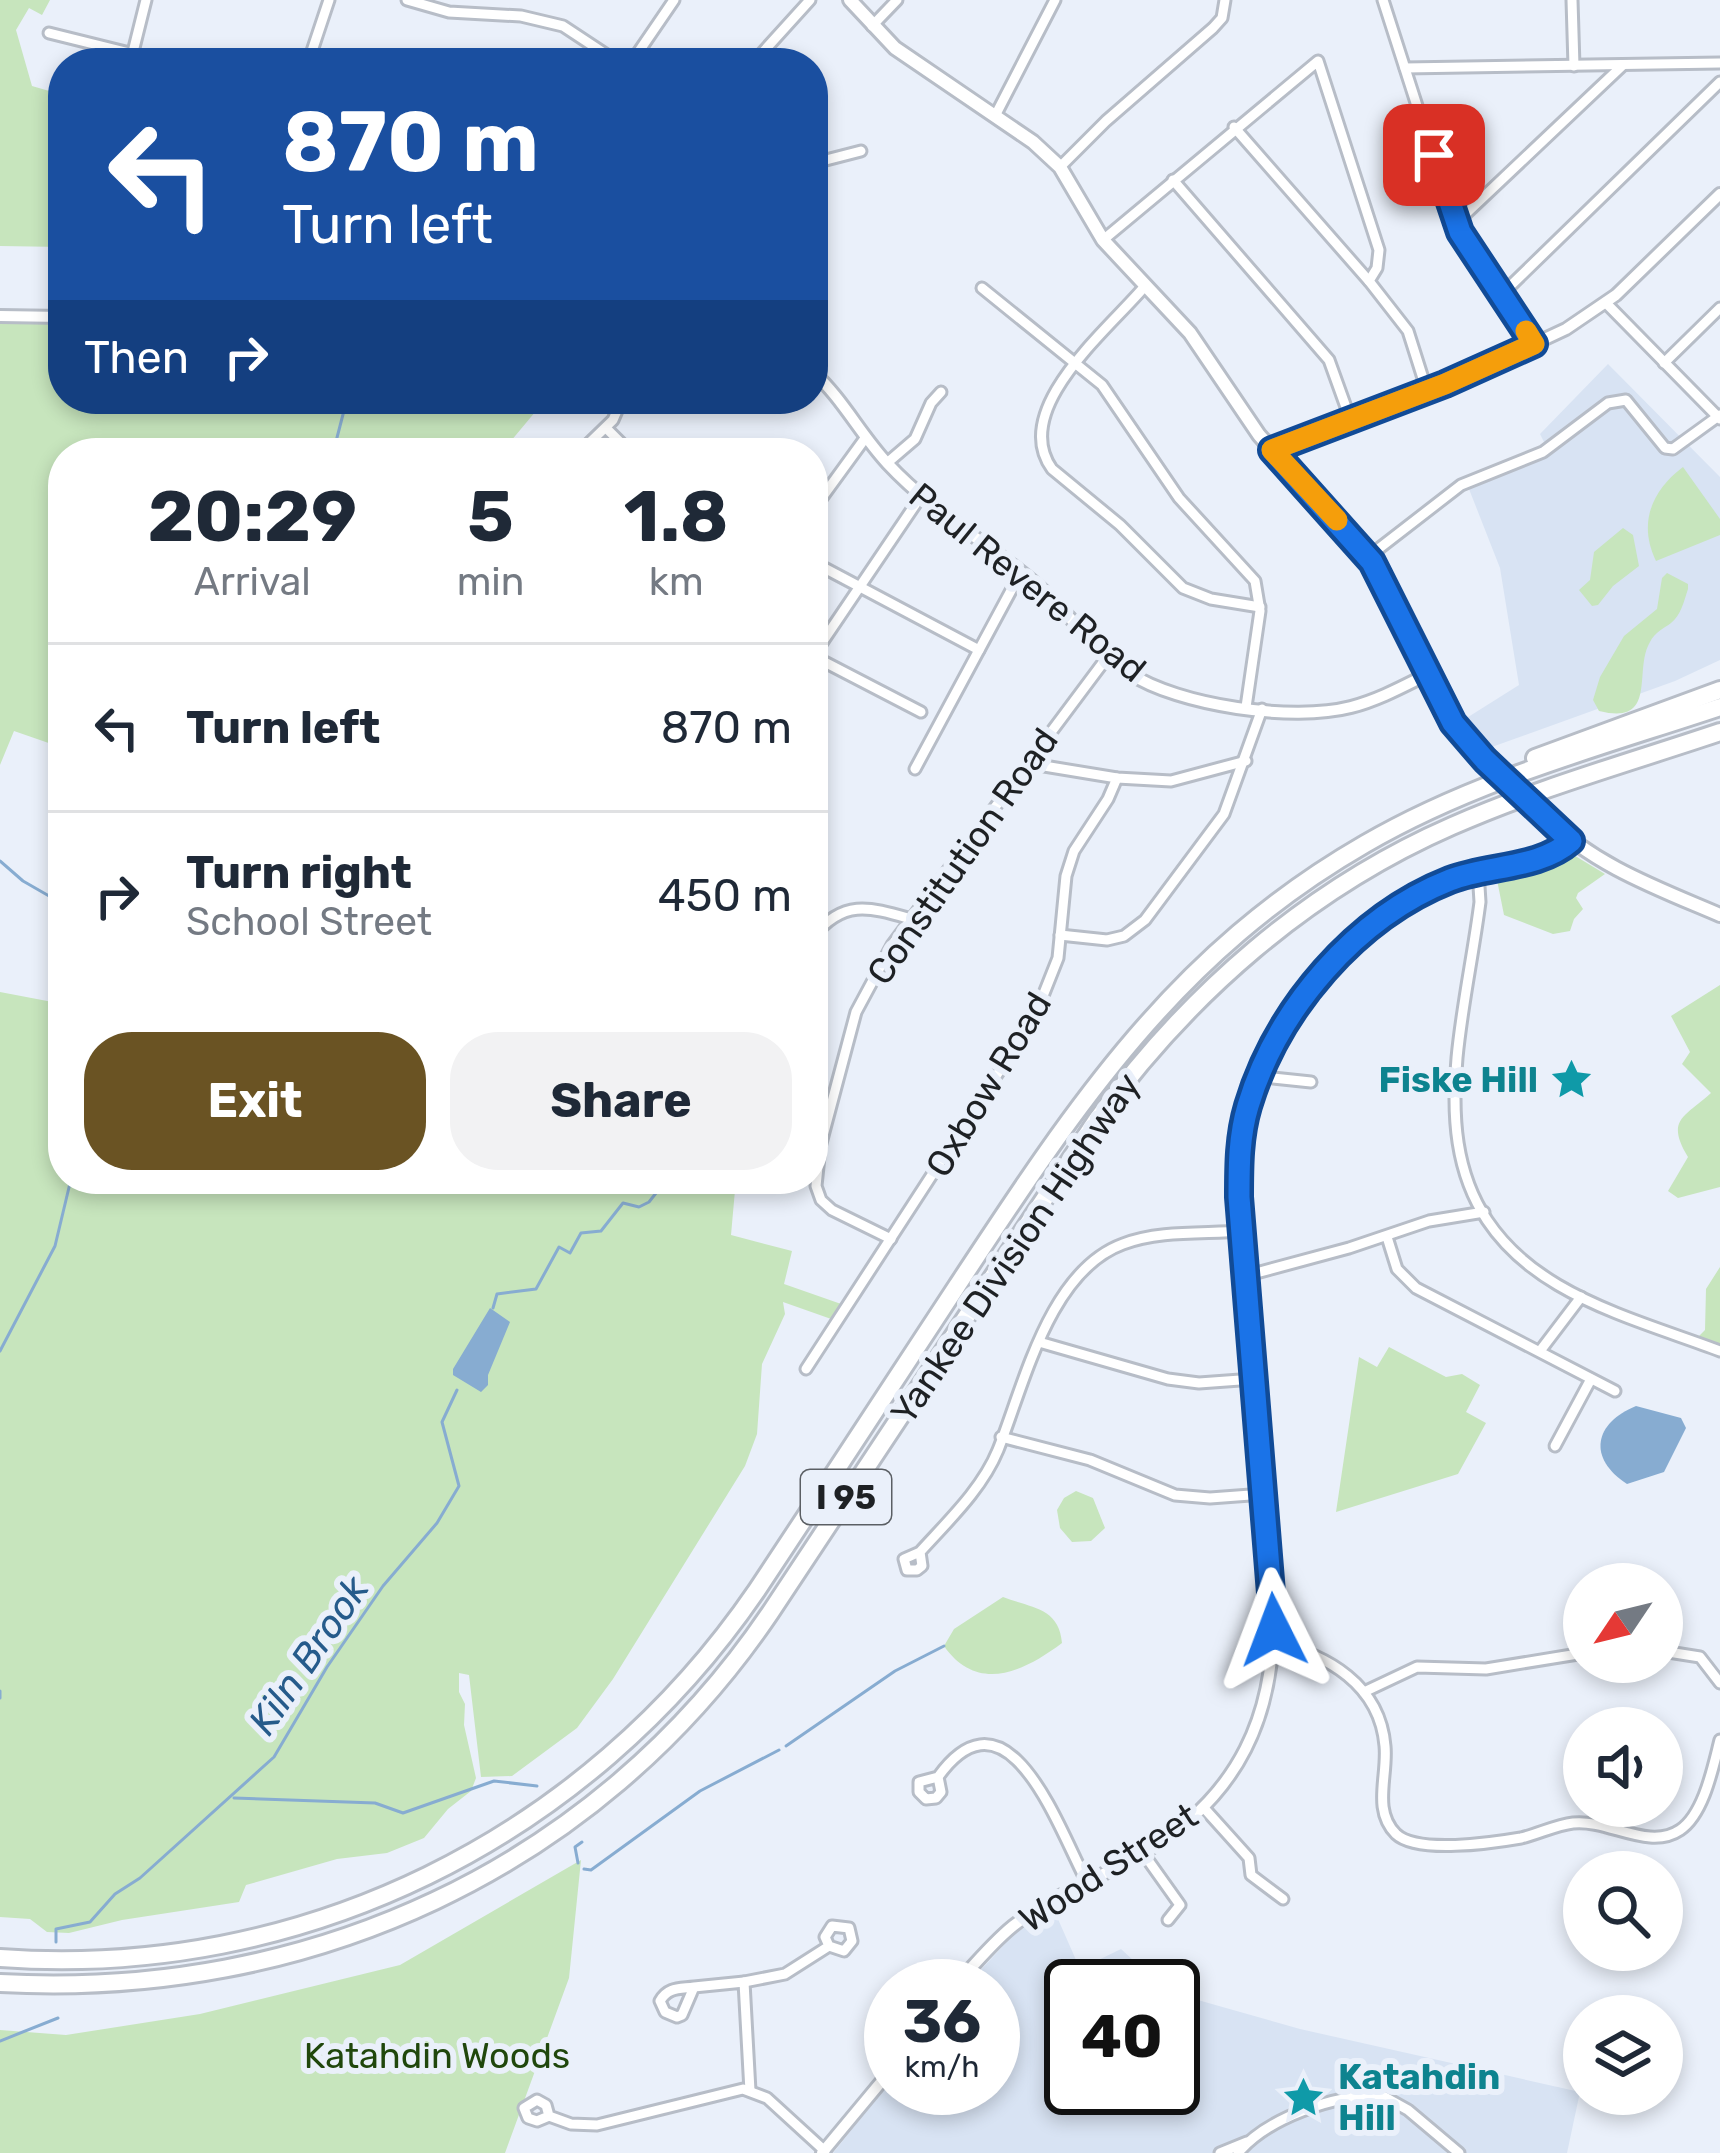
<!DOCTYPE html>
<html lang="en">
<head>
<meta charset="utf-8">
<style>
  :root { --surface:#fff; --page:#f2f2f3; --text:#1f2937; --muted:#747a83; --line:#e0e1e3; --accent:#6a5323 }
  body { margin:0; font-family:Rubik,sans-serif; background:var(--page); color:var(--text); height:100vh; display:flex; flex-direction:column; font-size:45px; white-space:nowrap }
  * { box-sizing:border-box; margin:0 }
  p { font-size:39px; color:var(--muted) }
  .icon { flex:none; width:66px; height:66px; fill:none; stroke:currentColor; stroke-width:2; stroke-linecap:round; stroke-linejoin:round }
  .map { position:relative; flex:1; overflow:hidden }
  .drawer { position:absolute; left:48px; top:438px; width:780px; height:756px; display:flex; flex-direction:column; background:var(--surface); border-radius:48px; box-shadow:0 6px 18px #0003 }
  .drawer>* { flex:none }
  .guide { position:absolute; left:48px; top:48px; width:780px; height:366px; border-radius:48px; box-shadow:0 6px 18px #0003; background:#1a4fa0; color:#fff; overflow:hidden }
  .needle { width:78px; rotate:235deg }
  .controls { position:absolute; left:1563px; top:1563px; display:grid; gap:24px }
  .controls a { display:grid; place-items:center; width:120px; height:120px; border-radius:50%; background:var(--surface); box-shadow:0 6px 18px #0003; font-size:60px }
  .speed { position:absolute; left:864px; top:1959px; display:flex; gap:24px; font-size:60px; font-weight:700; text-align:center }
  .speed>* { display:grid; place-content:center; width:156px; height:156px; border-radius:50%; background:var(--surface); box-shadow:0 6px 18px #0003; line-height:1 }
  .speed small { font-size:30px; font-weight:400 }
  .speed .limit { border:6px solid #111; border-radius:18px; background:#fff; color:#111 }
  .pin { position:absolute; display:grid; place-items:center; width:102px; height:102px; color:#fff; margin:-51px; border-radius:24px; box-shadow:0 6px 18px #0006 }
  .me { position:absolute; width:132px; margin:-66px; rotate:357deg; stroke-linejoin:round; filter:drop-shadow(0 0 9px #0008) }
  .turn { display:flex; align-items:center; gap:42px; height:252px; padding:0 36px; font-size:54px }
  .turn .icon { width:156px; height:156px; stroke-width:2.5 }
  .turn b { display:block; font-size:84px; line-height:102px }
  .then { display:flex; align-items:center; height:114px; padding:0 36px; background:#0003; gap:24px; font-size:45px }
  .eta { display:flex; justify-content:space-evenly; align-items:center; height:204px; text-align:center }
  .eta b { font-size:72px; font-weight:700; line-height:84px }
  .primary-button { display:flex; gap:24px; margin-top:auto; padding:24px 36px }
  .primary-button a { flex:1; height:138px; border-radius:48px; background:var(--accent); color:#fff; font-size:48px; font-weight:700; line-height:138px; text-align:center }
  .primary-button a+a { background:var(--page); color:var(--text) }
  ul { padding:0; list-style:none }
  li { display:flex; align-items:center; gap:36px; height:168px; padding:0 36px; border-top:3px solid var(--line) }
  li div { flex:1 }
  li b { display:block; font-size:45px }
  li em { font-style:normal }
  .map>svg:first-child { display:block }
</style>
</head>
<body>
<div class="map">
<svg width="1720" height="2153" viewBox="0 0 1720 2153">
  <rect width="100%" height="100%" fill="#eaf0fa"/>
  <g fill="#d8e3f3">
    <polygon points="1608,364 1720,477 1720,660 1675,681 1489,748 1465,719 1519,685 1500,568 1469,489 1550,454 1540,434"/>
    <polygon points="1054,1910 1080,1969 1121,1949 1161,1986 1071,1986 1071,2088 1173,2088 1173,1993 1300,2029 1580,2092 1567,2153 833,2153 891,2081 891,2088 993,2088 993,1986 966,1986 1014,1934"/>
  </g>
  <g fill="#c7e5bd">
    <polygon points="0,0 50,0 42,15 29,8 16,30 32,86 63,95 63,247 0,246"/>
    <polygon points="0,319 63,320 63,399 546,399 501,453 63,453 63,748 14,731 0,765"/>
    <path d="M 1683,467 L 1720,519 L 1720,535 L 1656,561 C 1638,524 1651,491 1683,467 Z"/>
    <polygon points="1623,528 1633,535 1639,566 1613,586 1598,605 1592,606 1579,590 1590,580 1594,552"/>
    <path d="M 1667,573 L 1688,584 L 1688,589 C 1684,601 1681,615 1671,623 C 1663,629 1655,632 1650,642 C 1633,670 1659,726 1599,711 L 1593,700 L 1600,677 L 1624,636 L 1657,609 L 1662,578 Z"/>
    <polygon points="1572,854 1605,874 1578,893 1576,898 1583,909 1574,919 1570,931 1553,934 1504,915 1496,875 1540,867"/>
    <path d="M 1720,985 L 1720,1187 L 1678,1198 L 1668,1191 L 1688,1157 C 1665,1119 1685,1117 1711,1093 L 1682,1064 L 1690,1052 L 1671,1016 Z"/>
    <polygon points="0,992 63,1004 63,1179 736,1179 731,1235 792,1251 784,1284 844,1305 834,1320 783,1302 785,1314 762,1364 757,1434 745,1466 613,1679 577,1728 512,1776 481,1777 469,1675 459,1673 459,1692 465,1704 464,1725 476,1778 471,1791 448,1809 424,1838 387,1853 337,1859 246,1885 239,1902 122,1920 69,1933 47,1932 30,1919 0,1917"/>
    <polygon points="1720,1267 1720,1345 1698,1337 1705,1330 1706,1289"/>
    <polygon points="1389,1347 1446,1377 1462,1374 1480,1385 1466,1412 1486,1423 1458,1474 1336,1512 1359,1357 1377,1367"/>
    <polygon points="1076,1491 1093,1498 1105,1528 1091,1541 1072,1542 1060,1528 1057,1510 1064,1498"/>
    <path d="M 1003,1597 C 1031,1608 1059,1607 1062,1643 C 1022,1673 977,1693 944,1646 L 954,1629 Z"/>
    <polygon points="581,1860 569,1978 505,2153 0,2153 0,2030 66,2035 200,2014 400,1965"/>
  </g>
  <g fill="#87acd1">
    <polygon points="490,1308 510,1322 488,1375 488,1385 481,1392 453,1375 453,1369"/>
    <path d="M 1636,1406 L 1681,1418 L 1686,1428 L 1664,1472 L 1627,1484 C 1587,1458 1594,1423 1636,1406 Z"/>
  </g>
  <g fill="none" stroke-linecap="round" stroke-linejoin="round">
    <g stroke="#87acd1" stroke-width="3">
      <polyline points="333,453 347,399"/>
      <polyline points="56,823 63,833"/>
      <polyline points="0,861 23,881 63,904"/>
      <polyline points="493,1308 497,1294 536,1289 559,1247 570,1253 581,1233 601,1231 623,1203 639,1207 649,1202 667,1179"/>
      <polyline points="0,1351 55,1246 71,1179"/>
      <polyline points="0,1691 0,1698"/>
      <polyline points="786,1746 895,1671 944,1646"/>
      <polyline points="234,1798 375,1803 403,1813 494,1781 537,1786"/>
      <polyline points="578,1863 575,1847 582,1842"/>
      <polyline points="584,1869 591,1870 700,1791 779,1750"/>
      <polyline points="56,1942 56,1929 90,1922 115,1894 140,1878 274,1757 327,1667 383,1586 437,1523 459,1486 442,1422 457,1390"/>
      <polyline points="0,2041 58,2018"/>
    </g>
    <defs>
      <g id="minor">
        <polyline points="407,0 449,12 521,16 563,26 619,63"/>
        <polyline points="1383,0 1455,224 1534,344"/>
        <polyline points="1572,0 1574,66"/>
        <polyline points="872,26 897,0"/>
        <polyline points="49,33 170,63"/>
        <polyline points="133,52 146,0"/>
        <polyline points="308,63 329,0"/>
        <polyline points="631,63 674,0"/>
        <polyline points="753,63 810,0"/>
        <polyline points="1405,68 1720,63"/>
        <polyline points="995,116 1055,0"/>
        <polyline points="1234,127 1369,281"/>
        <polyline points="813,159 826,160 861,151"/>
        <polyline points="1060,167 1106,121 1213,28 1222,18 1225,0"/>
        <polyline points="1173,180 1329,360 1351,421"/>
        <polyline points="1455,224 1623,65"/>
        <polyline points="1103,240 1318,61 1379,250 1377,268 1369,281 1408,331 1427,391"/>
        <path d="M 1145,286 C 1109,329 1009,409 1052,469 L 1120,525 L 1183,588 L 1211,599 L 1260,607"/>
        <polyline points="982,288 1102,385 1179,498 1255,581 1260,611 1246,707"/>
        <polyline points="1501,295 1720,82"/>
        <polyline points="1606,303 1720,419"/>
        <polyline points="1664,363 1720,308"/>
        <polyline points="606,428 631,453"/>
        <polyline points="579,453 613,420 622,399"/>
        <polyline points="887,463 915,439 931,403 941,392"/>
        <polyline points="813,510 866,437"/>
        <polyline points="1368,557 1461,485 1543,452 1608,403 1626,400 1665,448 1673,449 1720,415"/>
        <polyline points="813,562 979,650"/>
        <polyline points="813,656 921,496"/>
        <polyline points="813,656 921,712"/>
        <polyline points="1026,763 1117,778 1171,781 1246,761"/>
        <polyline points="915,769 1021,572"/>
        <path d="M 1478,871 L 1480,902 C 1462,1043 1406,1195 1558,1285 C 1607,1314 1667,1331 1720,1351"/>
        <polyline points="1060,935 1107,940 1124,936 1145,920 1224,814 1262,709"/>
        <path d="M 813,937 C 843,899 869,907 911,919"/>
        <polyline points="1260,1072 1273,1078 1311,1082"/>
        <polyline points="1387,1237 1397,1269 1416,1288 1615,1391"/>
        <polyline points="891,1239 832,1210 821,1200 816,1186 820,1147 856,1012 892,945 1108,656"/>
        <polyline points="1245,1276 1349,1248 1429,1221 1484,1212"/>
        <polyline points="1039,1342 1168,1379 1199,1383 1254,1379"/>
        <polyline points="1540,1351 1581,1297"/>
        <polyline points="806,1369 1035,1016 1058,958 1066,876 1074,851 1108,799 1117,778"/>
        <polyline points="1001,1437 1090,1460 1175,1495 1210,1498 1264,1494"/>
        <polyline points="1555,1446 1591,1379"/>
        <path d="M 920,1552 L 904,1559 L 907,1570 L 917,1570 L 922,1566 L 920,1552 C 948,1521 982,1489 998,1450 C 1024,1385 1049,1271 1123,1244 C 1159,1230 1204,1234 1242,1231"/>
        <path d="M 1274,1643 C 1327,1654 1380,1685 1385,1746 C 1388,1776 1372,1810 1396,1834 C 1417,1854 1492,1843 1521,1838 C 1538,1834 1556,1825 1573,1823 C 1608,1819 1649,1851 1680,1830 C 1704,1814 1713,1767 1720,1740"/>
        <polyline points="1662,1651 1700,1657 1720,1683"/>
        <polyline points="1364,1692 1417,1667 1486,1669 1584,1653"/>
        <path d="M 938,1777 L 919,1782 L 919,1792 L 926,1799 L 936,1798 L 941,1792 L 938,1777 C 1009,1678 1060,1833 1087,1882"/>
        <polyline points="1204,1808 1249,1858 1251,1875 1283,1899"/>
        <polyline points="1143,1853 1180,1905 1168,1920"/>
        <polyline points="744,1982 785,1974 829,1946 844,1951 852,1941 849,1928 832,1926 825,1937 829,1946"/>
        <path d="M 694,1987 C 679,1989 668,1987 660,2001 L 665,2012 L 677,2017 L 682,2015 L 694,1987 L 744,1982 L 750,2091"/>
        <polyline points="549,2116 537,2121 528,2118 524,2108 537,2100 546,2105 549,2116 571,2124 597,2125 743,2089 767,2098 825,2151"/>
        <polyline points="1220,2153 1247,2142"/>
        <path d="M 1238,2153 C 1268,2117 1335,2095 1381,2095 L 1408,2110 L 1459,2153"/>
      </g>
      <g id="tertiary">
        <polyline points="0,316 63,317"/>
        <path d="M 813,372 C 843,399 860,434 888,464 C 929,508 982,540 1030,579 C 1065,607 1091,648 1129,673 C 1179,706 1293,722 1351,707 C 1378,700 1402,687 1426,675"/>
        <polyline points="1272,450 1474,372 1566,329 1616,295 1720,194"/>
        <path d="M 955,1986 C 974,1965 992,1943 1013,1926 C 1052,1895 1100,1878 1143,1853 C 1239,1797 1277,1714 1273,1605 L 1239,1170 C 1244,1048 1336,925 1450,880 C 1488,865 1539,869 1571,841"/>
        <polyline points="822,2153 891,2070"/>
      </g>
      <g id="secondary">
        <polyline points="850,0 895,48 1033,142 1060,167 1103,240 1190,333 1259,435 1368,557 1392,596 1443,708 1485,760"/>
        <path d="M 1545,817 C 1595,866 1657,888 1720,915"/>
      </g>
      <g id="motorway">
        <polyline points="1535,758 1720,690"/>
        <path d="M 0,1958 C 301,1980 587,1839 757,1590 C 824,1489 890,1388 957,1286 C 1074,1108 1174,954 1365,844 C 1475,780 1600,747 1720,707"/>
        <path d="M 0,1983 C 307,2000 596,1870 770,1613 L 1096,1121 C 1188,994 1308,889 1452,826 C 1538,788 1631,762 1720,732"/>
      </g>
    </defs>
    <use href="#minor" stroke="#b7bdc7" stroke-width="15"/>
    <use href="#tertiary" stroke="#b7bdc7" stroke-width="16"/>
    <use href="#secondary" stroke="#b7bdc7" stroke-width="18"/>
    <use href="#motorway" stroke="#b7bdc7" stroke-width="22"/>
    <use href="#minor" stroke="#fff" stroke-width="9"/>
    <use href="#tertiary" stroke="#fff" stroke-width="10"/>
    <use href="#secondary" stroke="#fff" stroke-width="12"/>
    <use href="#motorway" stroke="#fff" stroke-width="16"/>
    <defs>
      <polyline id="secondary-bridge" points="1485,760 1545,817"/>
    </defs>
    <use href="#secondary-bridge" stroke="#b7bdc7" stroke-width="18" stroke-linecap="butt"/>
    <use href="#secondary-bridge" stroke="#fff" stroke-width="12"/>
  </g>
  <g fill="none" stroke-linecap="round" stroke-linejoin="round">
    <defs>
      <path id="route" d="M 1274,1630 L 1239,1197 C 1239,1166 1239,1136 1248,1106 C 1277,1009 1356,917 1450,880 C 1489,865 1539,869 1571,841 L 1485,760 L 1453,723 L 1372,562 L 1272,450 L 1445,384 L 1534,344 L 1460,232 L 1434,155"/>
    </defs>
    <use href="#route" stroke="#114b97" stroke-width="30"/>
    <use href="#route" stroke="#1a73e8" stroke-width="21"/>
    <polyline stroke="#f59e0b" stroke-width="21" points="1337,520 1272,450 1445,384 1534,344 1526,331"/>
  </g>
  <defs>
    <symbol id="sight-bare" viewBox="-9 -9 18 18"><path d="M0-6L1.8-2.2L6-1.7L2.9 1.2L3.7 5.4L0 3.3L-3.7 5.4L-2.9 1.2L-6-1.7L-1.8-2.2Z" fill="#0f9aa8" stroke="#eaf0fa" stroke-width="2.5" paint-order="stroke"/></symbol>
  </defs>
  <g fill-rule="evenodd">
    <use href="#sight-bare" x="1542" y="1050" width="59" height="59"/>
    <use href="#sight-bare" x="1274" y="2068" width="59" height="59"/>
  </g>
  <g text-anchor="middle" stroke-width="12" stroke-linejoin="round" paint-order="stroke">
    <rect fill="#eaf0fa" stroke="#5b5f64" stroke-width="3" x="801" y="1470" width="90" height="54" rx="9"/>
    <g font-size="33" font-weight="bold" fill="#1e2124">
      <text x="846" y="1509">I 95</text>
    </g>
    <g font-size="36" fill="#1e2124" stroke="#eaf0fa">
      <text transform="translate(1028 582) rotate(39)" y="13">Paul Revere Road</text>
      <text transform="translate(962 856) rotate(-55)" y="13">Constitution Road</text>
      <text transform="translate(988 1084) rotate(-59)" y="13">Oxbow Road</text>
      <text transform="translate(1015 1248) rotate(-56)" y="13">Yankee Division Highway</text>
      <text transform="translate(1108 1867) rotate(-33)" y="13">Wood Street</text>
    </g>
    <g font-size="36" font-weight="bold" fill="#0d838f" stroke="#eaf0fa" text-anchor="end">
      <text x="1538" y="1092">Fiske Hill</text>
      <text x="1338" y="2089" text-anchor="start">Katahdin<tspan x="1338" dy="41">Hill</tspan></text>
    </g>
    <g font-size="36" fill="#20470c" stroke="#eaf0fa">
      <text x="437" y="2068">Katahdin Woods</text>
    </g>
    <g font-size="39" font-style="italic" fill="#265b8b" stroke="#eaf0fa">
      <text transform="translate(308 1655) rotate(-56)" y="14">Kiln Brook</text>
    </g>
  </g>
</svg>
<div class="controls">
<a><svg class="needle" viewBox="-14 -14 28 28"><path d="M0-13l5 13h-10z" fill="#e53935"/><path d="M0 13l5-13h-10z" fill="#747a83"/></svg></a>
<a><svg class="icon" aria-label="sound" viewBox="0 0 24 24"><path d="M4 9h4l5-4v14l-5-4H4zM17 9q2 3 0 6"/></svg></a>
<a><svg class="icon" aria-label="search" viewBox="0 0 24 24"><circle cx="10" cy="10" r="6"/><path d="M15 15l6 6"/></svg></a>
<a><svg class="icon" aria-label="layers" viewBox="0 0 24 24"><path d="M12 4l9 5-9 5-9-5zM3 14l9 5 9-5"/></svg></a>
</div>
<div class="speed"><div>36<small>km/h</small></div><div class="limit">40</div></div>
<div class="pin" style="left:1434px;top:155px;background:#d93025"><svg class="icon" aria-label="arrive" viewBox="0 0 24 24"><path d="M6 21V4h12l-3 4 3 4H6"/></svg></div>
<svg class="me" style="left:1274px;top:1630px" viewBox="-20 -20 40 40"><path d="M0-17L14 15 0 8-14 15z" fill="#1a73e8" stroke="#fff" stroke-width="4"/></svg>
<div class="guide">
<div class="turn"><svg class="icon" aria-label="left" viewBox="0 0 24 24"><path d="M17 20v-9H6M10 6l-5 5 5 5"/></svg><div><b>870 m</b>Turn left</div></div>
<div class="then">Then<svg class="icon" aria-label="right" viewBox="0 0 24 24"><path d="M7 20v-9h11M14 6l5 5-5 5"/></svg></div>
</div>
<section class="drawer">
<div class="eta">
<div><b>20:29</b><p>Arrival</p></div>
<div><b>5</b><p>min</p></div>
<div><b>1.8</b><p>km</p></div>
</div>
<ul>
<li><svg class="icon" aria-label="left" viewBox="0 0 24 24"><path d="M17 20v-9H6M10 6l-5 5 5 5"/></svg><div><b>Turn left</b></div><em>870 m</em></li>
<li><svg class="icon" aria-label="right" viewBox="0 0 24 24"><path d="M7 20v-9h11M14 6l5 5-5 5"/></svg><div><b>Turn right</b><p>School Street</p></div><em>450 m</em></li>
</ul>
<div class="primary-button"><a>Exit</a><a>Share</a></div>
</section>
</div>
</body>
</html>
